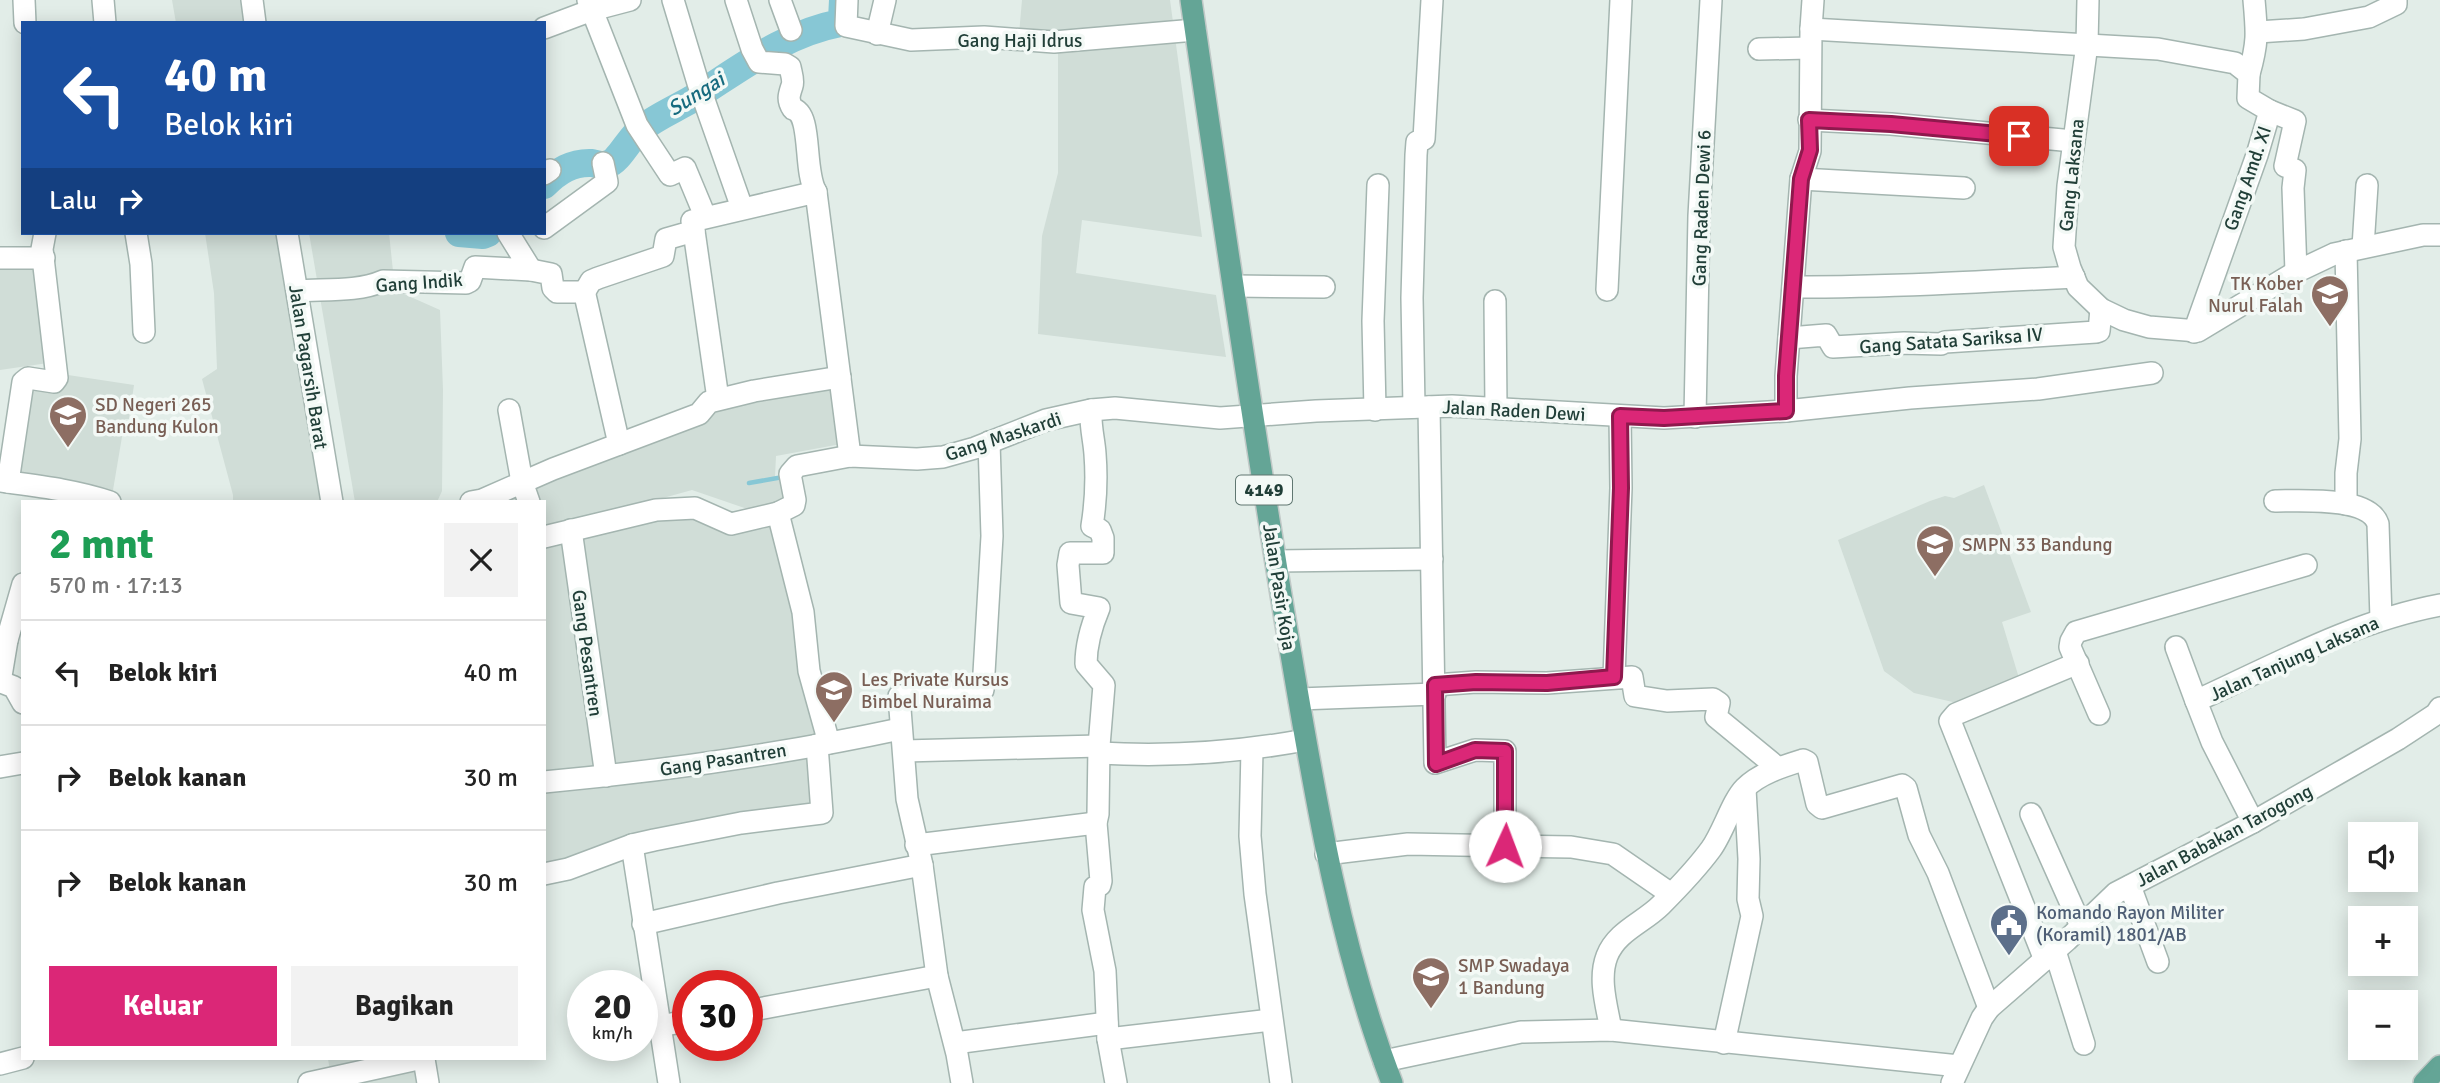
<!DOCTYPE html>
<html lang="id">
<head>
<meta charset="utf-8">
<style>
  :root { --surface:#fff; --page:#f2f2f2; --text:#222; --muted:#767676; --line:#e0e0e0; --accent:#db2777 }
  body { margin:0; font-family:Signika,sans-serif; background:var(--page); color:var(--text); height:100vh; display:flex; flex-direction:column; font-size:26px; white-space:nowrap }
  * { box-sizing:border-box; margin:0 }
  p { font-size:23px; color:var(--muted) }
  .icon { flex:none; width:38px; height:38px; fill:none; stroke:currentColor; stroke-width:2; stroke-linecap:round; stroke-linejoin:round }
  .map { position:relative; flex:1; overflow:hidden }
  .sheet { position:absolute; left:21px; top:500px; width:525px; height:560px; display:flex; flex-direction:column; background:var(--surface); border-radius:0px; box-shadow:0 4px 18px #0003 }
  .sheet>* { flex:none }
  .guide { position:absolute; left:21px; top:21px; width:525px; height:214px; border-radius:0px; box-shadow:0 4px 18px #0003; background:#1a4fa0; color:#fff; overflow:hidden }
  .fabs { position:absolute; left:2348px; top:822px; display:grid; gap:14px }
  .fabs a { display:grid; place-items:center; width:70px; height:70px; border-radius:0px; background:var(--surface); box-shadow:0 4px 18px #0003; font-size:35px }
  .speed { position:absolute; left:567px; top:970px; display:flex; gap:14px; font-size:35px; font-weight:700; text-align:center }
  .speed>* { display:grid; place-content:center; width:91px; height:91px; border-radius:50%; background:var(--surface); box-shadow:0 4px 18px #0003; line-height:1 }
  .speed small { font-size:18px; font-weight:400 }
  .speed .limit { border:10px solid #d22; background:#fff; color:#111 }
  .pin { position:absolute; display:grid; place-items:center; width:60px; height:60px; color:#fff; margin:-30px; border-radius:14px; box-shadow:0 4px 10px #0006 }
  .me { position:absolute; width:77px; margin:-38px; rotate:2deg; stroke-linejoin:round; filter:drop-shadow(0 0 5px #0008) }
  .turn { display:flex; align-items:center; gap:24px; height:147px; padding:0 28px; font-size:32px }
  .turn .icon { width:91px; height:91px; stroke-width:2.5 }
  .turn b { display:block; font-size:49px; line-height:60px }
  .then { display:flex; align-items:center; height:66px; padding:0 28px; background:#0003; gap:14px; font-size:26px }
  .round { display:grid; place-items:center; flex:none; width:74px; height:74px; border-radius:0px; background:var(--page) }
  .overview { display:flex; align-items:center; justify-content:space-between; height:119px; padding:0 28px }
  h1 { font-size:42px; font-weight:700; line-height:52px; color:#1e9e55 }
  .cta { display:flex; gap:14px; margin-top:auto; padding:14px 28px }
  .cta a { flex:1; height:80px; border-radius:0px; background:var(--accent); color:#fff; font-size:28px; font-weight:700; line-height:80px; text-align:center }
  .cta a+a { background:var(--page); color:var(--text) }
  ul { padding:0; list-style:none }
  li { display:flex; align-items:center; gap:21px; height:105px; padding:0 28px; border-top:2px solid var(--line) }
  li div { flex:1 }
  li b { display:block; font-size:26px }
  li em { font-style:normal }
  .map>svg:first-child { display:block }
</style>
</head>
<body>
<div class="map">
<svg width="2440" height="1083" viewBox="0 0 2440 1083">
  <rect width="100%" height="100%" fill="#e2ede8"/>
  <g fill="#d0ddd7">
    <polygon points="172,0 246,0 249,23 176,23"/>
    <polygon points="1022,0 1170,0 1202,237 1082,220 1076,273 1216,295 1226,357 1038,334 1042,236 1058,173 1058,38 1019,34"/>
    <polygon points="205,233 283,233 326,502 233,502 233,495 202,379 217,369 214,293"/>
    <polygon points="309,233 389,233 395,290 440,310 443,390 442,491 437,502 355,502"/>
    <polygon points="40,261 48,363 0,370 0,264"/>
    <polygon points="68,375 134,385 129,419 125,419 112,496 12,479 31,377 67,381"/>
    <polygon points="833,378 841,444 776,456 775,477 787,473 799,494 759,513 692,490 544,531 544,502 489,502 707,404"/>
    <polygon points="1984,485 2031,612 2002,622 2019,678 1957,703 1914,693 1884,671 1838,540 1930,501 1945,496 1954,498"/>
    <polygon points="692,509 733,528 763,529 780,521 816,736 699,754 612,763 580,537"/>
    <polygon points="566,544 595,767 544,776 544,549"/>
    <polygon points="809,753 812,803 625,838 572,858 544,864 544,792"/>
    <polygon points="328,1059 416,1059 420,1083 332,1083"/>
  </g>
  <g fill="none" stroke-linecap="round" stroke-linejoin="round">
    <polyline stroke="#87c7d5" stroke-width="4.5" points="749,483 783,477"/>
    <g stroke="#87c7d5" stroke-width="28">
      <path d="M 544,185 C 558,171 572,162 592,163 C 596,164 603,166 608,164 C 619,161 630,137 641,129 C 656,117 675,109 692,99 C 740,69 783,34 840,23 L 842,19 L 843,0"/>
      <polyline points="459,233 483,235 488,233"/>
    </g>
    <defs>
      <g id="minor">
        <polyline points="24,0 25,23"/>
        <polyline points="103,0 105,23"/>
        <polyline points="252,0 255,23"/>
        <polyline points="588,0 637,125 670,175 685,168 705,216"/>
        <polyline points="673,0 698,83 742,208"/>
        <path d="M 736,0 L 752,49 L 759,62 L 785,64 L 790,67 C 791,73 794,80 792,86 C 789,95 787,100 793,109 C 813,114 803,171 816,192 L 850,456"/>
        <polyline points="780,0 791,30"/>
        <polyline points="847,0 846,26 911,40 984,37 1054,42 1195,30"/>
        <polyline points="2088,0 2087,44 2068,186 2064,247 2070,268 2078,287 2101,309 2124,320 2149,327 2198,331 2296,272 2334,254 2423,235 2440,235"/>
        <polyline points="544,28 592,10 630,0"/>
        <polyline points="1811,29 2158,49 2235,63 2249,74 2248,98 2270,111 2257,155 2194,332"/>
        <polyline points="2258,32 2304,29 2369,17 2396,4 2396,0"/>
        <polyline points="877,34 885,0"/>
        <polyline points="1759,49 1810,48"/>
        <path d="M 2249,74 C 2258,42 2257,33 2254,0"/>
        <polyline points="2270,111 2295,121 2285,166 2295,170 2293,188 2296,272"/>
        <polyline points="1809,120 1891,124 2073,141"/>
        <polyline points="544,174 550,170"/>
        <polyline points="1801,179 1964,188"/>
        <polyline points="544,228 607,182 603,163"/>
        <polyline points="694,231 718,399"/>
        <polyline points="136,233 141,264 144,332"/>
        <polyline points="287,233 332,502"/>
        <polyline points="2363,247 2367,185"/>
        <polyline points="0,258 44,258"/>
        <polyline points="531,270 551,274 553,288 557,292 581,292 585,295 619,444"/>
        <polyline points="1235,286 1324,287"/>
        <path d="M 1793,287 C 1887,287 1980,282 2074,277"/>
        <polyline points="1607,290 1621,0"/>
        <path d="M 297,291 C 325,289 358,292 383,281 L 466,283 L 470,281 L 475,267 L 531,270 L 508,233"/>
        <polyline points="584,293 591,281 598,278 663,256 666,239 694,231 692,221 816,192"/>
        <polyline points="1495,301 1496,408"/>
        <polyline points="1789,338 1826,335 1833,347 1904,343 1941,344 1945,342 2096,332 2099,331 2101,309"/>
        <polyline points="1414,407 1412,298 1416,155 1417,142 1424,139 1432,0"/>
        <polyline points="1429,407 1435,763 1475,750 1505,751 1505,846"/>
        <polyline points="509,410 522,482 529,502"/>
        <path d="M 1091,410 C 1090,426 1094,439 1095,454 C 1097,479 1096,501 1092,526 L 1100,530 L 1103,538 L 1103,553 L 1070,553 L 1068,565 L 1071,603 L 1099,608 C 1091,627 1086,644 1086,664 L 1104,685 L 1099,746 L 1098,814 L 1096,823 L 1101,881 L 1100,885 L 1095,887 L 1093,910 L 1105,971 L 1108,1039 L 1116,1083"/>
        <polyline points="1375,410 1373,321 1378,185"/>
        <polyline points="1786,411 1786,376 1801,179 1810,151 1811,29 1813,0"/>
        <polyline points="1695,417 1699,216 1711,0"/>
        <path d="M 0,481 C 37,486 75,490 110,502"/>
        <polyline points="8,482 23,382 28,378 54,382 57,378 42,249 45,233"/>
        <path d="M 2275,501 C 2300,501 2369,496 2378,524 L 2381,619"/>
        <polyline points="471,502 482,500 553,469 699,414 709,402 754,391 840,377"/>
        <polyline points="2346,504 2346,473 2350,439 2346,251"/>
        <polyline points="778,513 803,612 809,671 829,743"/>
        <polyline points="571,530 606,776"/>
        <polyline points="544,537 656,510 695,508 731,524 778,513 794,505 795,500 790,474 797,466 850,456 917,459 943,457 975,448 1046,420 1091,410 1115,408 1220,418 1316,411 1452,406 1664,418 1786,411 1910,398 2038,389 2152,373"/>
        <polyline points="1276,561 1432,559"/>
        <polyline points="0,639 7,640 23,584"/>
        <polyline points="2176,647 2196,701"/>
        <polyline points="1614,677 1621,488 1620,416"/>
        <polyline points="0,682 7,640"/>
        <polyline points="1,682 14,687 23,703"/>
        <polyline points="1435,685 1476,682 1547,683 1632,677 1635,696 1667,701 1713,699 1719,703 1716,717 1778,768"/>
        <polyline points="1299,699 1435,694"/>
        <polyline points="2099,714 2070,647 2071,641 2076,632 2306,565"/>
        <polyline points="1252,750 1250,836 1255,894 1281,1083"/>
        <polyline points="904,751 1099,746"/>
        <path d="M 1099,753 C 1170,757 1235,753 1305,740"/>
        <polyline points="0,767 23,763"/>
        <path d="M 544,782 C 663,771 783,754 900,729"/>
        <polyline points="2031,814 2081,926"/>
        <path d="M 2253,822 L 2212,742 L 2196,701 C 2275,665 2354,621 2440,605"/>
        <polyline points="632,845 669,1083"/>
        <polyline points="916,845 1096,823"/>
        <polyline points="1326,854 1408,844 1571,847 1613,854 1671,894"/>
        <polyline points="544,874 568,869 632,845 654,840 741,823 822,813 817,745"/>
        <polyline points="2130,886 2158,962"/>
        <polyline points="643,924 778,893 922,865"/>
        <polyline points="2055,951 2084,1044"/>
        <polyline points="2045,960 1950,721 1956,714 2078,663"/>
        <polyline points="747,1011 937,976"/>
        <polyline points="659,1026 688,1021"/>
        <path d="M 1611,1030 C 1607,1007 1598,979 1607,956 C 1617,931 1643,923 1661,905 C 1678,888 1697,868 1711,849 C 1723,833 1732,801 1745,788 C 1760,773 1784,766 1803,760 L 1807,762 L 1817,804 L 1822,808 L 1902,785 L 1906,788 L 1919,835 L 1938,873 L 1989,1008"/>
        <polyline points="1108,1039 1271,1020"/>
        <polyline points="955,1043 1107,1023"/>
        <polyline points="1724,1043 1752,916 1748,899 1749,859 1745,789"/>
        <polyline points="424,1059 428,1083"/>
        <polyline points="1384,1061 1521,1032 1611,1030 1959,1066"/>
        <polyline points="0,1064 23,1058"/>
        <polyline points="309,1083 418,1059"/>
        <polyline points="962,1083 957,1054 937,976 922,865 907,799 899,696 983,690 992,536 989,442"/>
        <polyline points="1952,1083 1982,1018 1989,1008 2067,940 2116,893 2253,822 2344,770 2398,739 2436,714 2440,708"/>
      </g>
      <g id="major">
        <path d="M 1191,0 C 1221,207 1251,413 1285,619 C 1312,776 1335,934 1392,1083"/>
        <polyline points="2424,1083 2440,1066"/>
      </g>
    </defs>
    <use href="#minor" stroke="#a4b5b0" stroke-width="24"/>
    <use href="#major" stroke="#c1c9c7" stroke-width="24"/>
    <use href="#minor" stroke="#fff" stroke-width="21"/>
    <use href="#major" stroke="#64a596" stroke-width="21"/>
  </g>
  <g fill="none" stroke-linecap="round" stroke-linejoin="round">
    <defs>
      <polyline id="route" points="1505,846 1505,751 1475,750 1436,764 1435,685 1476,682 1547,683 1614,677 1621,488 1620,416 1664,418 1786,411 1786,376 1801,179 1810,150 1809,120 1891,124 2019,136"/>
    </defs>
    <use href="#route" stroke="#8e194d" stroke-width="18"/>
    <use href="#route" stroke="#db2777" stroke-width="12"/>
  </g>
  <defs>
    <symbol id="school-pin" viewBox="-11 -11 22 30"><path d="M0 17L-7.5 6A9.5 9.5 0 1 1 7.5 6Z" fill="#8d6e63" stroke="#f3f9f6"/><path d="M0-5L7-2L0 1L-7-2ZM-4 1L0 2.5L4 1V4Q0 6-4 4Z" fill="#fff"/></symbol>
    <symbol id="civic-pin" viewBox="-11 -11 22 30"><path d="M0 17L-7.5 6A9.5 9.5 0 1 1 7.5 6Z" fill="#5c6f8a" stroke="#f3f9f6"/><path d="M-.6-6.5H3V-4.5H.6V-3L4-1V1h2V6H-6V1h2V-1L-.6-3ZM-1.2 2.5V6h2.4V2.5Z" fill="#fff"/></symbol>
  </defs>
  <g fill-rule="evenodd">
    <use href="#school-pin" x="2308" y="272" width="44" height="60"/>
    <use href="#school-pin" x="46" y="393" width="44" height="60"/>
    <use href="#school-pin" x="1913" y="522" width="44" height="60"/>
    <use href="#school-pin" x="812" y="668" width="44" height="60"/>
    <use href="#civic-pin" x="1987" y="901" width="44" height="60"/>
    <use href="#school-pin" x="1409" y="954" width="44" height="60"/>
  </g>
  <g text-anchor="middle" stroke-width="7" stroke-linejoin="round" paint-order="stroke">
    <rect fill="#f3f9f6" stroke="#607771" stroke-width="2" x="1236" y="475.5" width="56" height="29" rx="5"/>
    <g font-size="18" font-weight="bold" fill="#213f38">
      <text x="1264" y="496">4149</text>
    </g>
    <g font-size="19" fill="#213f38" stroke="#f3f9f6">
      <text x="1020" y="47">Gang Haji Idrus</text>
      <text transform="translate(2071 175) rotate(-84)" y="7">Gang Laksana</text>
      <text transform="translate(2247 178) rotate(-71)" y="7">Gang Amd. XI</text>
      <text transform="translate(1701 208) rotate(-88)" y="7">Gang Raden Dewi 6</text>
      <text transform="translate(419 282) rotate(-4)" y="7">Gang Indik</text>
      <text transform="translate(1951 340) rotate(-4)" y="7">Gang Satata Sariksa IV</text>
      <text transform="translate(309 367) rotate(81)" y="7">Jalan Pagarsih Barat</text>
      <text transform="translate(1514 410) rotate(3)" y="7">Jalan Raden Dewi</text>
      <text transform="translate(1003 436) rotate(-18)" y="7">Gang Maskardi</text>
      <text transform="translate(1280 587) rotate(81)" y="7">Jalan Pasir Koja</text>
      <text transform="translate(588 653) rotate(82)" y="7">Gang Pesantren</text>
      <text transform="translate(2294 658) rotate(-24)" y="7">Jalan Tanjung Laksana</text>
      <text transform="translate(723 759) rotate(-9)" y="7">Gang Pasantren</text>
      <text transform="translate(2224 835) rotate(-28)" y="7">Jalan Babakan Tarogong</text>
    </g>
    <g font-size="19" fill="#785e54" stroke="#f3f9f6" text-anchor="start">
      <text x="2303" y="290" text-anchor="end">TK Kober<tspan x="2303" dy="22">Nurul Falah</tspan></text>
      <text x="95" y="411">SD Negeri 265<tspan x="95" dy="22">Bandung Kulon</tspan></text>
      <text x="1962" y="551">SMPN 33 Bandung</text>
      <text x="861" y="686">Les Private Kursus<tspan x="861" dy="22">Bimbel Nuraima</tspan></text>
      <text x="1458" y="972">SMP Swadaya<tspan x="1458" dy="22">1 Bandung</tspan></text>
    </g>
    <g font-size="19" fill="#4e5e75" stroke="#f3f9f6" text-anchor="start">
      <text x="2036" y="919">Komando Rayon Militer<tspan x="2036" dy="22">(Koramil) 1801/AB</tspan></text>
    </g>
    <g font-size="21" font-style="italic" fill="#176b7f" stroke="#f3f9f6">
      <text transform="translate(696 94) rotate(-32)" y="7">Sungai</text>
    </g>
  </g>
</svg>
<div class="fabs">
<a><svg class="icon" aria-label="sound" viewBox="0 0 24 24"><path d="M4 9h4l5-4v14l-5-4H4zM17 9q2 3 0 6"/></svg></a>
<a>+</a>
<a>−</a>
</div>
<div class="speed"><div>20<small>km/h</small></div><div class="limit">30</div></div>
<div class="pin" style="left:2019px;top:136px;background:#d93025"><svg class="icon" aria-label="arrive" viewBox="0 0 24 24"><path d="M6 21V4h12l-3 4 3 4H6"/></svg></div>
<svg class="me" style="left:1505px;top:846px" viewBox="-20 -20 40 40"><circle r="19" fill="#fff"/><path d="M0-13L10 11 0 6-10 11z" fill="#db2777"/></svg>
<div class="guide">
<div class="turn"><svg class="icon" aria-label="left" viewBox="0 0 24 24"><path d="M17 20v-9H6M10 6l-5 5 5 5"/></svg><div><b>40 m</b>Belok kiri</div></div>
<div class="then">Lalu<svg class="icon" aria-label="right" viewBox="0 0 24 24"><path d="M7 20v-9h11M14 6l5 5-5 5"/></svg></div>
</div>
<section class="sheet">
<div class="overview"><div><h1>2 mnt</h1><p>570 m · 17:13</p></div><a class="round"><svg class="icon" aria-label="close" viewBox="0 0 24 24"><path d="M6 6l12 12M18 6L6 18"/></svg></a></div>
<ul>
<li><svg class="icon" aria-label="left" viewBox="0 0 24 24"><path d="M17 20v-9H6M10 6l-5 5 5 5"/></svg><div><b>Belok kiri</b></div><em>40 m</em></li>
<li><svg class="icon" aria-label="right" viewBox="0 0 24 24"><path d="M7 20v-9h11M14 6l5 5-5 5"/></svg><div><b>Belok kanan</b></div><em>30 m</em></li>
<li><svg class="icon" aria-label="right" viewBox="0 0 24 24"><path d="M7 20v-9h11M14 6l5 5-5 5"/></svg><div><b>Belok kanan</b></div><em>30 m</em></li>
</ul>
<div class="cta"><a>Keluar</a><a>Bagikan</a></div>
</section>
</div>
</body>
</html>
